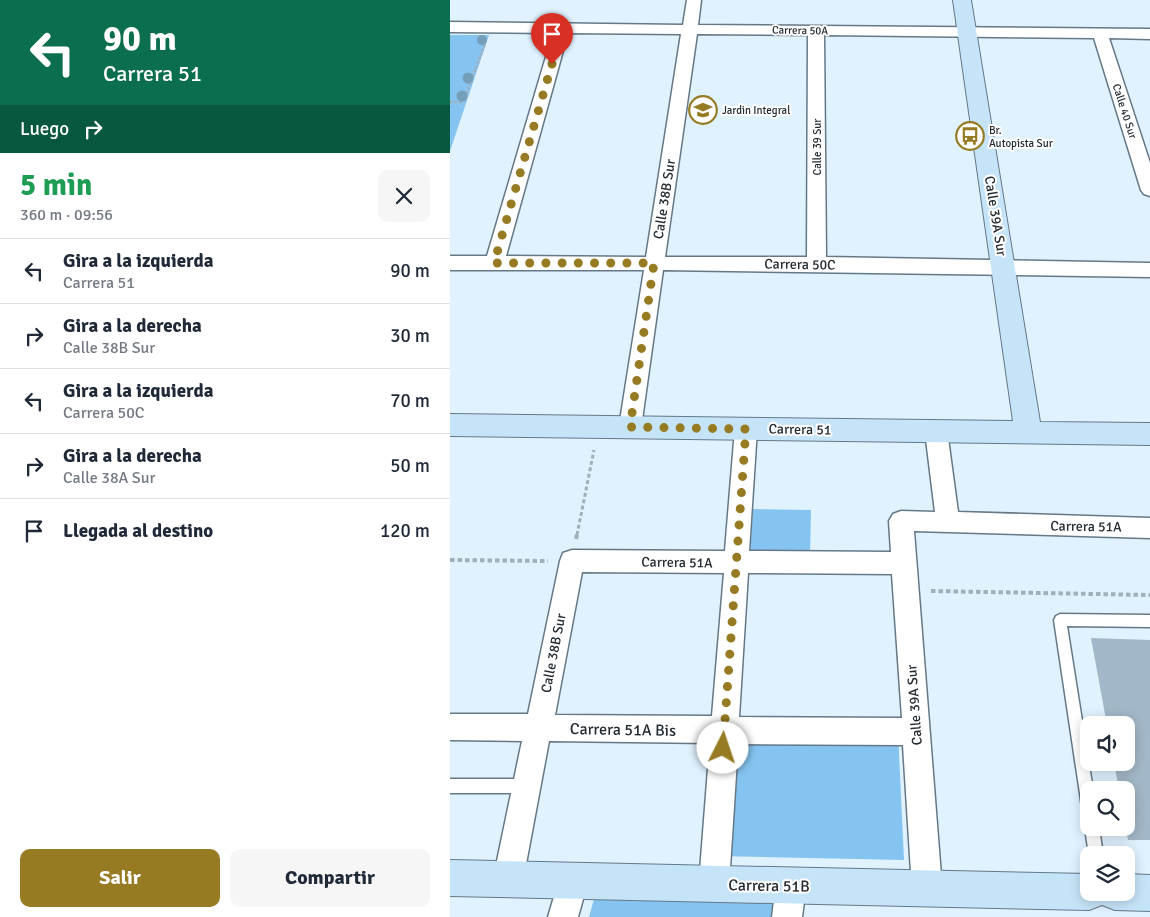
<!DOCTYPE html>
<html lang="es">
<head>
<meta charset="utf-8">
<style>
  :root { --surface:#fff; --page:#f6f6f7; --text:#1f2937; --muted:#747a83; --line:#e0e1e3; --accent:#977b23 }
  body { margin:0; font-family:Signika,sans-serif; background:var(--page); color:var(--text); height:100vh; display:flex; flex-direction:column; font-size:19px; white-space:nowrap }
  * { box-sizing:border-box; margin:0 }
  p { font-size:16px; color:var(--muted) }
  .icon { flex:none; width:28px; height:28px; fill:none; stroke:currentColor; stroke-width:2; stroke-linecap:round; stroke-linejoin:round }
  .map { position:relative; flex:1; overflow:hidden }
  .details { display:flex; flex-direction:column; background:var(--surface); width:450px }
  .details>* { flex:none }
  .top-card { background:#0b6e4f; color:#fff; overflow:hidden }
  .tools { position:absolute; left:630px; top:716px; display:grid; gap:10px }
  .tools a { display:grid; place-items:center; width:55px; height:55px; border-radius:10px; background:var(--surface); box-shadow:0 2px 12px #0003; font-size:25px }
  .pin { position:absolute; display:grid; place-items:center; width:42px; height:42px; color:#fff; margin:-51px -21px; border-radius:50% 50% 50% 0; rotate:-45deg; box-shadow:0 0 5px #0007 }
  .pin .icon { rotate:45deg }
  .me { position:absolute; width:55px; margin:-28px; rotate:4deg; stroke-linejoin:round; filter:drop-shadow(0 0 4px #0008) }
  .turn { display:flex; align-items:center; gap:18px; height:105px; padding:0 20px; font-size:22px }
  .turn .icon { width:65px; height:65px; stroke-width:2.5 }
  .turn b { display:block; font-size:35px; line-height:42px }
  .then { display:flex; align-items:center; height:48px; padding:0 20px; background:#0003; gap:10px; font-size:19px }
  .round { display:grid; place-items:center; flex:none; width:52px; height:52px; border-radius:10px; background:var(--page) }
  .headline { display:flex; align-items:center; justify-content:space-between; height:85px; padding:0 20px }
  h1 { font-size:30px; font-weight:700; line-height:38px; color:#1e9e55 }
  .primary-button { display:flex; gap:10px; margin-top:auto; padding:10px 20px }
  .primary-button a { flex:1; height:58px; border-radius:10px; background:var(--accent); color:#fff; font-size:20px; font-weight:700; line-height:58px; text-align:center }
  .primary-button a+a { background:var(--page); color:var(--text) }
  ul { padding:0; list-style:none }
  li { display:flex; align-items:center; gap:15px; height:65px; padding:0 20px; border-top:1px solid var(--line) }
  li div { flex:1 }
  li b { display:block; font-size:19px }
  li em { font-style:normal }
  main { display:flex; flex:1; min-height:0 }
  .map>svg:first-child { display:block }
</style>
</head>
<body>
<main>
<section class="details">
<div class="top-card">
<div class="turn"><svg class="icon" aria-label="left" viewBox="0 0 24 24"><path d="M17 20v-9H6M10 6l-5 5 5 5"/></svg><div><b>90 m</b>Carrera 51</div></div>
<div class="then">Luego<svg class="icon" aria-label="right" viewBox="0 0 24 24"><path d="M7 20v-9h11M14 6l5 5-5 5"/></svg></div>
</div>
<div class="headline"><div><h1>5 min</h1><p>360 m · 09:56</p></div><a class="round"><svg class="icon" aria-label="close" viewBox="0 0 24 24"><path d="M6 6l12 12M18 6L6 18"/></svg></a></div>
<ul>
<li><svg class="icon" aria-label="left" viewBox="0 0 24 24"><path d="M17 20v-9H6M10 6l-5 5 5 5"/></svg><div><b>Gira a la izquierda</b><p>Carrera 51</p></div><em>90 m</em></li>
<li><svg class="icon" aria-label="right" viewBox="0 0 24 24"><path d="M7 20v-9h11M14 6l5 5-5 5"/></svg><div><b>Gira a la derecha</b><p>Calle 38B Sur</p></div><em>30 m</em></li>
<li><svg class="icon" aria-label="left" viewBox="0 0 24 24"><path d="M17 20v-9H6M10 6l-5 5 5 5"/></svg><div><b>Gira a la izquierda</b><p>Carrera 50C</p></div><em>70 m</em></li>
<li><svg class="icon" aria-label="right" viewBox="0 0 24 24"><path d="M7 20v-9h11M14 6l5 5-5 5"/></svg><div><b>Gira a la derecha</b><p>Calle 38A Sur</p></div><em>50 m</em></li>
<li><svg class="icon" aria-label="arrive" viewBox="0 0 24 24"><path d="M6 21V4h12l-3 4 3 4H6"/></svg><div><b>Llegada al destino</b></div><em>120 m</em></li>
</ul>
<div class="primary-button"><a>Salir</a><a>Compartir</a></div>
</section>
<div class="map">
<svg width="700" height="917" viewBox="0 0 700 917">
  <rect width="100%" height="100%" fill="#e1f2ff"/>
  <g fill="#85c4f0">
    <polygon points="0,35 39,35 0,151"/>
    <polygon points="303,509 361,510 360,555 300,555"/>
    <polygon points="275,730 448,732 454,860 266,856"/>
    <polygon points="146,892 327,899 325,917 139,917"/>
  </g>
  <polygon fill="#a2b7c7" points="641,638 700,640 700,840 678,840 676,828 676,790 669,790 664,762 676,762 676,725 657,725"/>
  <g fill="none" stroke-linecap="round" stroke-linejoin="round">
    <defs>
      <g id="lane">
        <polygon points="610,614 700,615 700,627 617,626 643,790 639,790 639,814 634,812 632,807 604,620 606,616"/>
        <polygon points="0,779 77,779 82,781 84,786 82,791 77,793 0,793"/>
        <polygon points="639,822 639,828 649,828 653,855 639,855 635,828"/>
      </g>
      <g id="street">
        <path d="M 237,0 L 251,0 L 248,25 L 700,29 L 700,39 L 659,38 L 700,163 L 700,196 L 694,194 L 691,190 L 644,38 L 374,35 L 376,257 L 700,263 L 700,277 L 213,270 L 191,427 L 188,433 L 180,436 L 172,433 L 169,427 L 194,270 L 0,270 L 0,256 L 37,256 L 103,33 L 0,32 L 0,22 L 233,25 ZM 118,33 L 231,34 L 196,257 L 56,256 ZM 247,34 L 358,35 L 357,257 L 215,257 Z"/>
        <path d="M 296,420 L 304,423 L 307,429 L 299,551 L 441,552 L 439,521 L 443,514 L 451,511 L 485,512 L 475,431 L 478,425 L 486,422 L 494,425 L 497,431 L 508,512 L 700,518 L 700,538 L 464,531 L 492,888 L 488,899 L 477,903 L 466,899 L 462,888 L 453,745 L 288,744 L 279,884 L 275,895 L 264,899 L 253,895 L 249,884 L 260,743 L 99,741 L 73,880 L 69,891 L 58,895 L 47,891 L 43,880 L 72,741 L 0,740 L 0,714 L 78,714 L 110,561 L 113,553 L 122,550 L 275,551 L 285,429 L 288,423 ZM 132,572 L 274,573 L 262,716 L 105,715 ZM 298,573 L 442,574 L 452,718 L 289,717 Z"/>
        <polygon points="123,866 134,870 138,881 128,917 98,917 112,870"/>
        <polygon points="341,870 352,874 356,885 352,917 322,917 326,885 330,874"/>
      </g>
      <g id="secondary">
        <polygon points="503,0 521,0 590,422 700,423 700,445 0,436 0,414 563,421"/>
        <polygon points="0,860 639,874 639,892 676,892 676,874 700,875 700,911 665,910 652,905 639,910 0,896"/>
      </g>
    </defs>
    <use href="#lane" stroke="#657887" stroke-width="3"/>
    <use href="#street" stroke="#657887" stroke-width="3"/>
    <use href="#secondary" stroke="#657887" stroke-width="2"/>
    <polyline stroke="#a1afba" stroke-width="2.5" stroke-dasharray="2.5 2" stroke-linecap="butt" points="0,102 13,102 35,44"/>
    <polyline stroke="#a1afba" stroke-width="3" stroke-dasharray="4 2.5" stroke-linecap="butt" points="127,535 144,450"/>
    <g stroke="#a1afba" stroke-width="4" stroke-dasharray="4.5 3" stroke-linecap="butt">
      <polyline points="126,539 127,534"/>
      <polyline points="0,560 98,561"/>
      <polyline points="481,591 700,595"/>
    </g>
    <use href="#lane" fill="#fff" fill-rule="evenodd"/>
    <use href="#street" fill="#fff" fill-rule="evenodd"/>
    <use href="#secondary" fill="#c6e4f8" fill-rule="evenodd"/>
  </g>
  <g fill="#759eb8">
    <circle cx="32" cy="40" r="5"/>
    <circle cx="18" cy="78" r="5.5"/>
    <circle cx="12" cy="96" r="5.5"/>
  </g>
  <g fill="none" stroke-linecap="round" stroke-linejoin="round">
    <polyline stroke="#977b23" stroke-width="9" stroke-dasharray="0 16.2" points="102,64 44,263 204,263 180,427 296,429 273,748"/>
  </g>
  <defs>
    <symbol id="school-ring" viewBox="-11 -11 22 22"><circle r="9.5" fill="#fff" stroke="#977b23" stroke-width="1.5"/><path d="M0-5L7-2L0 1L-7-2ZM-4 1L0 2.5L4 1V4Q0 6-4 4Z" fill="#977b23"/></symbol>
    <symbol id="bus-ring" viewBox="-11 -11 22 22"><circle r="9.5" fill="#fff" stroke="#977b23" stroke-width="1.5"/><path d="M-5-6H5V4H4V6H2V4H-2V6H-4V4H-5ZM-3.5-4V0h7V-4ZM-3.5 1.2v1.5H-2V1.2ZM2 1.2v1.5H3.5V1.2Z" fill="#977b23"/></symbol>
  </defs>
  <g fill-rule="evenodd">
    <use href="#school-ring" x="237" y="94" width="32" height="32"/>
    <use href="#bus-ring" x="504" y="120" width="32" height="32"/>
  </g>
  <g text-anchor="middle" stroke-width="4" stroke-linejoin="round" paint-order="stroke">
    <g font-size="11" fill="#232b31" stroke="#fff">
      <text transform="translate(350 30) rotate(1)" y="4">Carrera 50A</text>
      <text transform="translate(675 111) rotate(72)" y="4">Calle 40 Sur</text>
      <text transform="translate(367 147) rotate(-90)" y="4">Calle 39 Sur</text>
    </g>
    <g font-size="11" fill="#232b31" stroke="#fff" text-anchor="start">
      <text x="272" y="114">Jardin Integral</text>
      <text x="539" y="134">Br.<tspan x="539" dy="13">Autopista Sur</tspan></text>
    </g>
    <g font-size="14" fill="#232b31" stroke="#fff">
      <text transform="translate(214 199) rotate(-81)" y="5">Calle 38B Sur</text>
      <text transform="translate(546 216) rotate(81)" y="5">Calle 39A Sur</text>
      <text transform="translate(350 264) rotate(1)" y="5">Carrera 50C</text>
      <text transform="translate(350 429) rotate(1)" y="5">Carrera 51</text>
      <text transform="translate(636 526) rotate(1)" y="5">Carrera 51A</text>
      <text transform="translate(227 562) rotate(1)" y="5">Carrera 51A</text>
      <text transform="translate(103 653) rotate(-79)" y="5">Calle 38B Sur</text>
      <text transform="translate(464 705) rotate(-94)" y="5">Calle 39A Sur</text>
    </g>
    <g font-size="16" fill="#232b31" stroke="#fff">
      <text transform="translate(173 729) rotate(1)" y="6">Carrera 51A Bis</text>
      <text transform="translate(319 885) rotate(1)" y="6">Carrera 51B</text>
    </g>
  </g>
</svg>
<div class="tools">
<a><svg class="icon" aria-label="sound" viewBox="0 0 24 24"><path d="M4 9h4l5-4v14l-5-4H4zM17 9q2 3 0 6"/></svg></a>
<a><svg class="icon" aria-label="search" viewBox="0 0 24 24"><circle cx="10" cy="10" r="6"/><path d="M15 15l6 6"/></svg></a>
<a><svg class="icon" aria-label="layers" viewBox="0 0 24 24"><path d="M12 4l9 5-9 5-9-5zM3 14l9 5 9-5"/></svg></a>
</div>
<div class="pin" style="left:102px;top:64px;background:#d93025"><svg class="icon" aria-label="arrive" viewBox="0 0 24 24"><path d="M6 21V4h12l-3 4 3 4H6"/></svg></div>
<svg class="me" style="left:273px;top:748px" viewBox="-20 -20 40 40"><circle r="19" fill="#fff"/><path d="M0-13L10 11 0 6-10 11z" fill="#977b23"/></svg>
</div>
</main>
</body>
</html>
